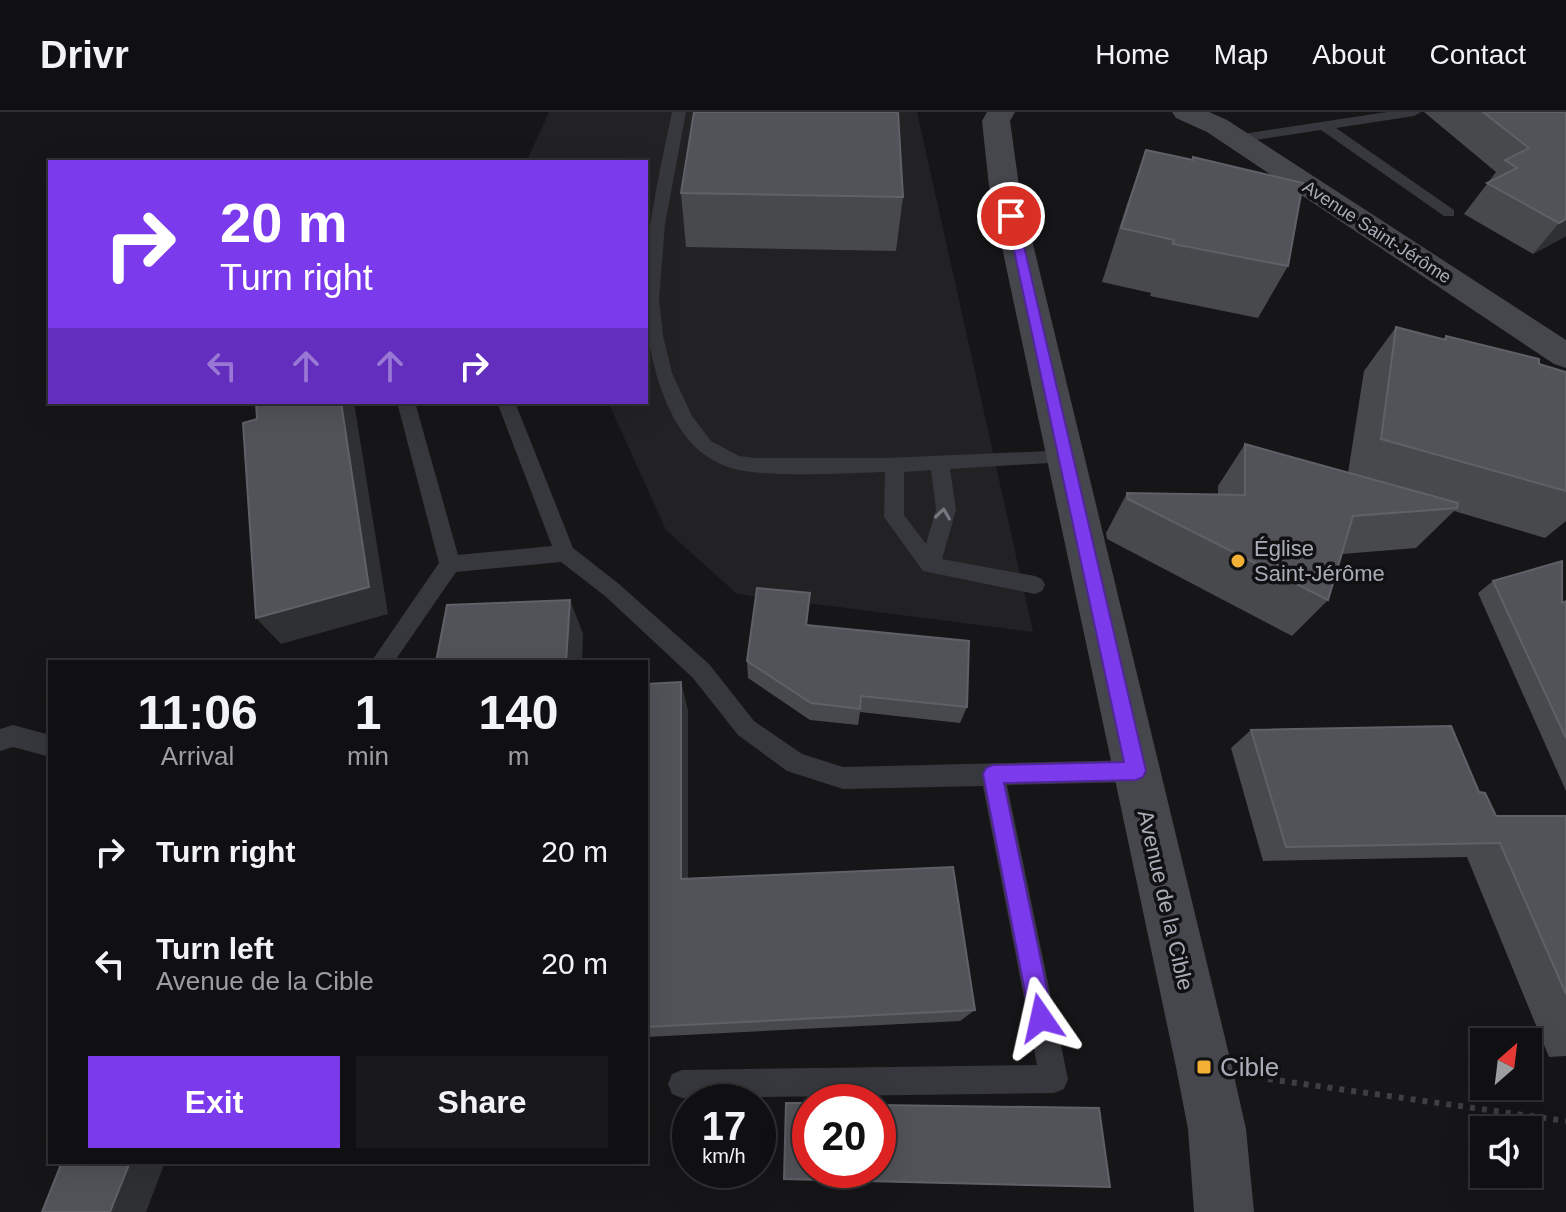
<!DOCTYPE html>
<html lang="en">
<head>
<meta charset="utf-8">
<style>
  :root { --surface:#101012; --page:#19191b; --text:#f1f3f6; --muted:#9c9d9f; --line:#303032; --accent:#7c3aed }
  body { margin:0; font-family:Arial,sans-serif; background:var(--page); color:var(--text); height:100vh; display:flex; flex-direction:column; font-size:30px; white-space:nowrap }
  * { box-sizing:border-box; margin:0 }
  p { font-size:26px; color:var(--muted) }
  .icon { flex:none; width:44px; height:44px; fill:none; stroke:currentColor; stroke-width:2; stroke-linecap:round; stroke-linejoin:round }
  .map { position:relative; flex:1; overflow:hidden }
  .side { position:absolute; left:48px; top:548px; width:600px; height:504px; display:flex; flex-direction:column; background:var(--surface); border-radius:0px; box-shadow:0 8px 32px #0002,0 0 0 2px var(--line) }
  .side>* { flex:none }
  .hud { position:absolute; left:48px; top:48px; width:600px; height:244px; border-radius:0px; box-shadow:0 8px 32px #0002,0 0 0 2px var(--line); background:#7c3aed; color:#fff; overflow:hidden }
  .needle { width:52px; rotate:28deg }
  .tools { position:absolute; left:1470px; top:916px; display:grid; gap:16px }
  .tools a { display:grid; place-items:center; width:72px; height:72px; border-radius:0px; background:var(--surface); box-shadow:0 8px 32px #0002,0 0 0 2px var(--line); font-size:40px }
  .speed { position:absolute; left:672px; top:972px; display:flex; gap:16px; font-size:40px; font-weight:700; text-align:center }
  .speed>* { display:grid; place-content:center; width:104px; height:104px; border-radius:50%; background:var(--surface); box-shadow:0 8px 32px #0002,0 0 0 2px var(--line); line-height:1 }
  .speed small { font-size:20px; font-weight:400 }
  .speed .limit { border:12px solid #d22; background:#fff; color:#111 }
  .pin { position:absolute; display:grid; place-items:center; width:68px; height:68px; color:#fff; margin:-34px; border:4px solid #fff; border-radius:50%; box-shadow:0 2px 8px #0007 }
  .me { position:absolute; width:88px; margin:-44px; rotate:349deg; stroke-linejoin:round; filter:drop-shadow(0 0 6px #0008) }
  .turn { display:flex; align-items:center; gap:28px; height:168px; padding:0 40px; font-size:36px }
  .turn .icon { width:104px; height:104px; stroke-width:2.5 }
  .turn b { display:block; font-size:56px; line-height:68px }
  .lanes { display:flex; align-items:center; height:76px; padding:0 40px; background:#0003; justify-content:center; gap:40px; direction:ltr }
  .lanes .off { opacity:.35 }
  .eta { display:flex; justify-content:space-evenly; align-items:center; height:136px; text-align:center }
  .eta b { font-size:48px; font-weight:700; line-height:56px }
  .action { display:flex; gap:16px; margin-top:auto; padding:16px 40px }
  .action a { flex:1; height:92px; border-radius:0px; background:var(--accent); color:#fff; font-size:32px; font-weight:700; line-height:92px; text-align:center }
  .action a+a { background:var(--page); color:var(--text) }
  ul { padding:0; list-style:none }
  li { display:flex; align-items:center; gap:24px; height:112px; padding:0 40px }
  li div { flex:1 }
  li b { display:block; font-size:30px }
  li em { font-style:normal }
  header { display:flex; align-items:center; gap:48px; box-sizing:border-box; height:112px; padding:0 40px; background:var(--surface); border-bottom:2px solid var(--line) }
  header strong { font-size:38px }
  nav { display:flex; gap:44px; margin-inline-start:auto; font-size:28px }
  .map>svg:first-child { display:block }
</style>
</head>
<body>
<header>
<strong>Drivr</strong>
<nav><a>Home</a><a>Map</a><a>About</a><a>Contact</a></nav>
</header>
<div class="map">
<svg width="1566" height="1100" viewBox="0 0 1566 1100">
  <rect width="100%" height="100%" fill="#161618"/>
  <polygon fill="#222225" points="549,0 917,0 1033,520 737,482 666,418 608,290 646,290 646,50 526,50"/>
  <g fill="none" stroke-linecap="round" stroke-linejoin="round">
    <polyline stroke="#3d3f44" stroke-width="6" stroke-dasharray="5 7" stroke-linecap="butt" points="1268,967 1566,1009"/>
    <g fill="#37383d" fill-rule="evenodd">
      <path d="M 672,0 L 686,0 L 665,112 L 659,187 L 663,224 L 672,261 L 692,304 L 711,329 L 739,344 L 756,346 L 887,346 L 1072,338 L 1074,343 L 1072,348 L 1065,350 L 950,357 L 956,398 L 942,447 L 1035,464 L 1042,467 L 1045,473 L 1042,479 L 1035,482 L 923,459 L 884,405 L 885,360 C 847,361 761,367 728,355 C 697,344 680,321 667,292 C 626,196 652,97 672,0 ZM 931,358 L 936,398 L 926,432 L 904,403 L 904,360 Z"/>
      <polygon points="1387,0 1421,0 1414,4 1336,16 1454,98 1454,104 1444,104 1321,18 1236,31 1229,27 1236,23"/>
      <polygon points="397,290 415,290 458,443 552,434 497,290 515,290 573,436 619,472 709,552 754,609 802,642 843,655 1136,648 1144,651 1148,659 1144,667 1136,670 1007,673 1068,967 1064,977 1054,981 682,986 672,982 668,972 672,962 682,958 1037,953 983,674 843,677 787,659 738,623 693,566 605,484 561,450 456,460 394,550 371,550 439,451"/>
      <polygon points="13,613 50,623 50,645 13,635 0,639 0,617"/>
    </g>
    <g fill="#45474d" fill-rule="evenodd">
      <polygon points="987,0 1015,0 1010,9 1019,74 1232,955 1246,1017 1254,1100 1194,1100 1188,1017 1176,955 989,74 982,9"/>
      <polygon points="1172,0 1209,0 1227,8 1566,228 1566,256 1554,252 1207,20 1176,6"/>
    </g>
  </g>
  <g fill="#47494d">
    <polygon points="1424,0 1566,0 1566,124 1533,142 1464,102 1496,60"/>
    <polygon points="1146,38 1288,154 1258,206 1150,184 1151,181 1102,170 1127,92"/>
    <polygon points="681,81 903,85 896,139 686,135"/>
    <polygon points="1396,215 1443,227 1446,224 1566,260 1566,409 1545,426 1454,399 1416,436 1342,442 1328,488 1292,524 1107,427 1106,421 1127,381 1218,382 1218,374 1245,332 1348,361 1364,259"/>
    <polygon points="1493,469 1562,491 1566,489 1566,679 1478,481"/>
    <polygon points="810,481 807,513 967,595 960,611 860,600 858,613 810,608 748,566 747,549"/>
    <polygon points="681,570 688,600 688,767 975,898 960,909 646,925 646,572"/>
    <polygon points="1251,618 1479,680 1496,704 1566,704 1566,944 1549,945 1467,745 1263,749 1231,636"/>
  </g>
  <g fill="#2f3033">
    <polygon points="1566,107 1566,124 1533,142 1559,111"/>
    <polygon points="341,290 354,290 388,502 281,532 256,506"/>
    <polygon points="570,488 583,522 582,550 566,550"/>
    <polygon points="681,570 688,600 688,787 681,767"/>
    <polygon points="130,1050 165,1050 146,1100 110,1100"/>
  </g>
  <g fill="#525359" stroke="#5f6168" stroke-width="2">
    <polygon points="694,0 898,0 903,85 681,81"/>
    <polygon points="1483,0 1566,0 1566,107 1559,111 1487,71 1517,56 1505,48 1529,36"/>
    <polygon points="1146,38 1193,48 1193,45 1303,71 1288,154 1173,132 1174,128 1121,116"/>
    <polygon points="1396,215 1446,228 1446,224 1539,247 1539,252 1566,260 1566,379 1381,327"/>
    <polygon points="256,290 341,290 369,475 256,506 243,311 257,307"/>
    <polygon points="1245,332 1458,391 1457,396 1353,404 1328,488 1128,387 1127,381 1245,383"/>
    <polygon points="1562,449 1562,491 1566,489 1566,626 1493,469"/>
    <polygon points="757,476 810,481 806,513 969,529 967,595 861,584 860,597 811,591 747,549"/>
    <polygon points="570,488 566,550 436,550 447,493"/>
    <polygon points="681,570 681,767 953,755 975,898 646,915 646,572"/>
    <polygon points="1451,614 1479,680 1485,681 1496,704 1566,704 1566,882 1500,731 1286,735 1251,618"/>
    <polygon points="786,991 810,991 810,1058 878,1058 878,993 1099,996 1110,1075 784,1067"/>
    <polygon points="62,1050 130,1050 110,1100 42,1100"/>
  </g>
  <defs><path id="oneway-chevron" d="M-2-3.5L2.5 0L-2 3.5" fill="none" stroke-width="1.6" stroke-linecap="round" stroke-linejoin="round" transform="scale(2)"/></defs>
  <use stroke="#757881" href="#oneway-chevron" transform="translate(943 402) rotate(-82)"/>
  <polygon fill="#7c3aed" stroke="#51269a" stroke-width="2" points="1006,101 1017,104 1146,659 1143,665 1136,668 1004,671 1053,906 1049,914 1041,918 1033,914 1030,906 983,662 986,656 993,653 1124,650"/>
  <g fill="#f2b134" stroke="#111113" stroke-width="3">
    <circle cx="1238" cy="449" r="8"/>
    <rect x="1196" y="947" width="16" height="16" rx="4"/>
  </g>
  <g text-anchor="middle" stroke-width="7" stroke-linejoin="round" paint-order="stroke">
    <g font-size="18" fill="#a8adb8" stroke="#111113">
      <text transform="translate(1377 120) rotate(33)" y="6">Avenue Saint-Jérôme</text>
    </g>
    <g font-size="22" fill="#a8adb8" stroke="#111113" text-anchor="start">
      <text x="1254" y="444">Église<tspan x="1254" dy="25">Saint-Jérôme</tspan></text>
    </g>
    <g font-size="22" fill="#a8adb8" stroke="#111113">
      <text transform="translate(1166 788) rotate(77)" y="8">Avenue de la Cible</text>
    </g>
    <g font-size="26" fill="#a8adb8" stroke="#111113" text-anchor="start">
      <text x="1220" y="964">Cible</text>
    </g>
  </g>
</svg>
<div class="tools">
<a><svg class="needle" viewBox="-14 -14 28 28"><path d="M0-13l5 13h-10z" fill="#e53935"/><path d="M0 13l5-13h-10z" fill="#9c9d9f"/></svg></a>
<a><svg class="icon" aria-label="sound" viewBox="0 0 24 24"><path d="M4 9h4l5-4v14l-5-4H4zM17 9q2 3 0 6"/></svg></a>
</div>
<div class="speed"><div>17<small>km/h</small></div><div class="limit">20</div></div>
<div class="pin" style="left:1011px;top:104px;background:#d93025"><svg class="icon" aria-label="arrive" viewBox="0 0 24 24"><path d="M6 21V4h12l-3 4 3 4H6"/></svg></div>
<svg class="me" style="left:1041px;top:906px" viewBox="-20 -20 40 40"><path d="M0-17L14 15 0 8-14 15z" fill="#7c3aed" stroke="#fff" stroke-width="4"/></svg>
<div class="hud">
<div class="turn"><svg class="icon" aria-label="right" viewBox="0 0 24 24"><path d="M7 20v-9h11M14 6l5 5-5 5"/></svg><div><b>20 m</b>Turn right</div></div>
<div class="lanes"><svg class="icon off" aria-label="left" viewBox="0 0 24 24"><path d="M17 20v-9H6M10 6l-5 5 5 5"/></svg><svg class="icon off" aria-label="ahead" viewBox="0 0 24 24"><path d="M12 20V5M6 11l6-6 6 6"/></svg><svg class="icon off" aria-label="ahead" viewBox="0 0 24 24"><path d="M12 20V5M6 11l6-6 6 6"/></svg><svg class="icon" aria-label="right" viewBox="0 0 24 24"><path d="M7 20v-9h11M14 6l5 5-5 5"/></svg></div>
</div>
<section class="side">
<div class="eta">
<div><b>11:06</b><p>Arrival</p></div>
<div><b>1</b><p>min</p></div>
<div><b>140</b><p>m</p></div>
</div>
<ul>
<li><svg class="icon" aria-label="right" viewBox="0 0 24 24"><path d="M7 20v-9h11M14 6l5 5-5 5"/></svg><div><b>Turn right</b></div><em>20 m</em></li>
<li><svg class="icon" aria-label="left" viewBox="0 0 24 24"><path d="M17 20v-9H6M10 6l-5 5 5 5"/></svg><div><b>Turn left</b><p>Avenue de la Cible</p></div><em>20 m</em></li>
</ul>
<div class="action"><a>Exit</a><a>Share</a></div>
</section>
</div>
</body>
</html>
